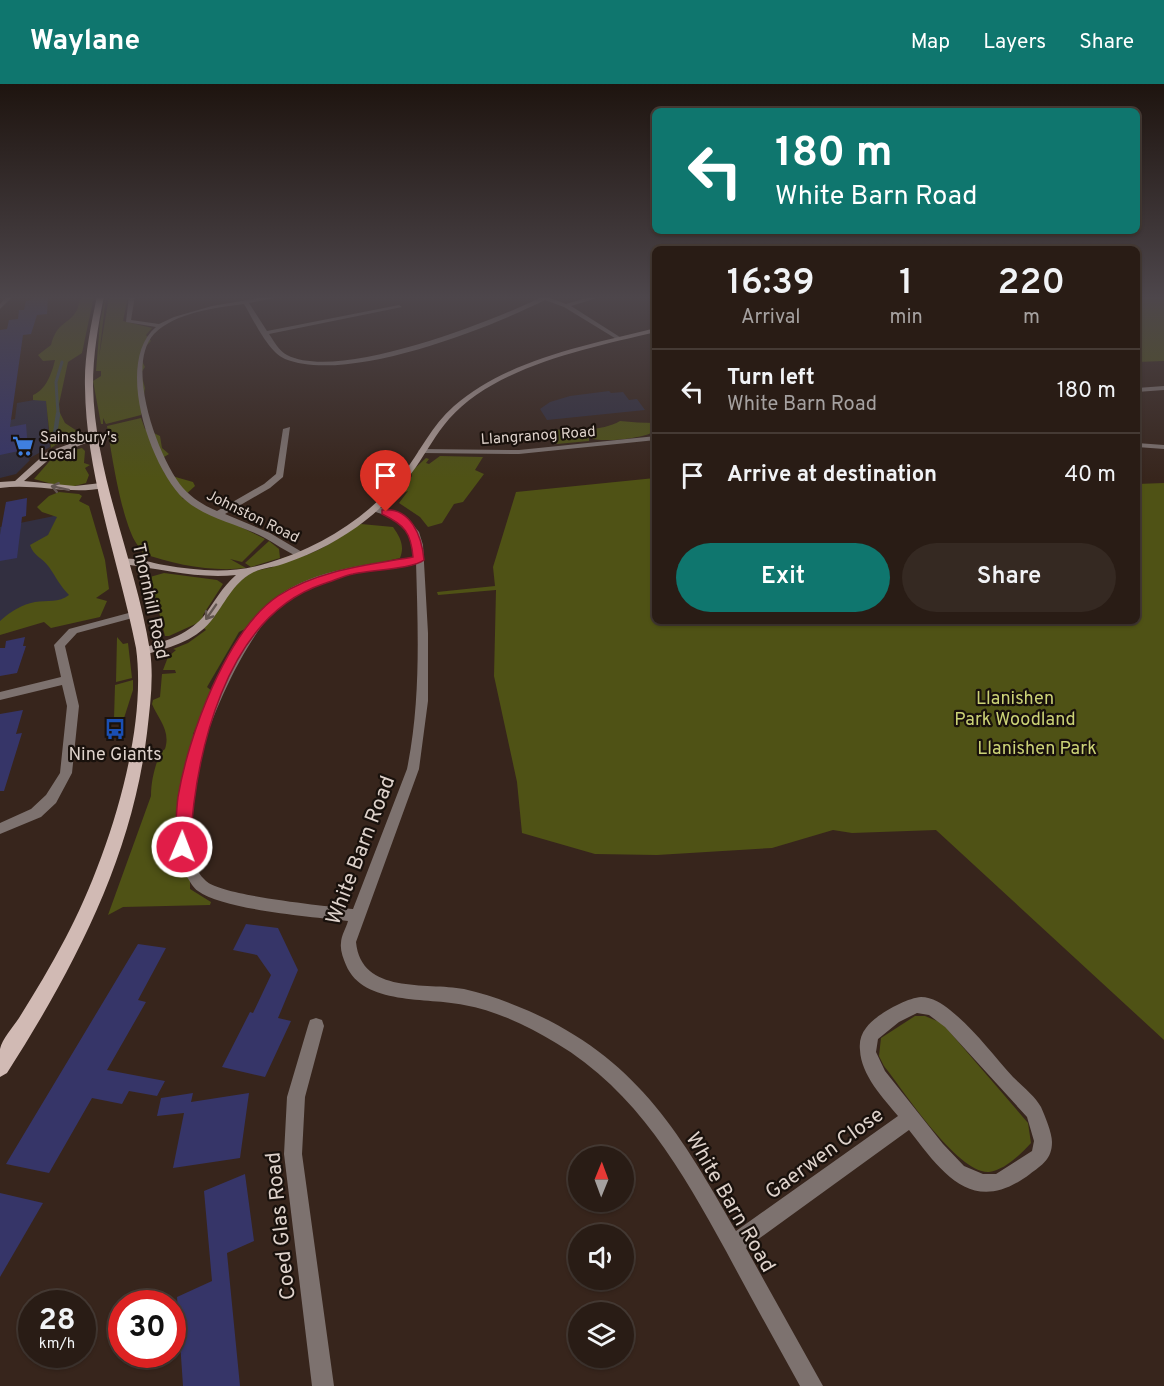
<!DOCTYPE html>
<html lang="en">
<head>
<meta charset="utf-8">
<style>
  :root { --surface:#291c15; --page:#352922; --text:#f1f3f6; --muted:#a5a1a0; --line:#453a34; --accent:#0f766e }
  body { margin:0; font-family:Overpass,sans-serif; background:var(--page); color:var(--text); height:100vh; display:flex; flex-direction:column; font-size:22px; white-space:nowrap }
  * { box-sizing:border-box; margin:0 }
  p { font-size:20px; color:var(--muted) }
  .icon { flex:none; width:33px; height:33px; fill:none; stroke:currentColor; stroke-width:2; stroke-linecap:round; stroke-linejoin:round }
  .map { position:relative; flex:1; overflow:hidden }
  .sheet { position:absolute; left:652px; top:162px; width:488px; height:378px; display:flex; flex-direction:column; background:var(--surface); border-radius:9px; box-shadow:0 2px 4px #0004,0 0 0 2px var(--line) }
  .sheet>* { flex:none }
  .top-card { position:absolute; left:652px; top:24px; width:488px; height:126px; border-radius:9px; box-shadow:0 2px 4px #0004,0 0 0 2px var(--line); background:#0f766e; color:#fff; overflow:hidden }
  .needle { width:39px; rotate:1deg }
  .buttons { position:absolute; left:568px; top:1062px; display:grid; gap:12px }
  .buttons a { display:grid; place-items:center; width:66px; height:66px; border-radius:50%; background:var(--surface); box-shadow:0 2px 4px #0004,0 0 0 2px var(--line); font-size:30px }
  .speed { position:absolute; left:18px; top:1206px; display:flex; gap:12px; font-size:30px; font-weight:700; text-align:center }
  .speed>* { display:grid; place-content:center; width:78px; height:78px; border-radius:50%; background:var(--surface); box-shadow:0 2px 4px #0004,0 0 0 2px var(--line); line-height:1 }
  .speed small { font-size:15px; font-weight:400 }
  .speed .limit { border:9px solid #d22; background:#fff; color:#111 }
  .pin { position:absolute; display:grid; place-items:center; width:51px; height:51px; color:#fff; margin:-62px -26px; border-radius:50% 50% 50% 0; rotate:-45deg; box-shadow:0 0 6px #0007 }
  .pin .icon { rotate:45deg }
  .me { position:absolute; width:66px; margin:-33px; rotate:1deg; stroke-linejoin:round; filter:drop-shadow(0 0 4px #0008) }
  .turn { display:flex; align-items:center; gap:21px; height:126px; padding:0 24px; font-size:27px }
  .turn .icon { width:78px; height:78px; stroke-width:2.5 }
  .turn b { display:block; font-size:42px; line-height:51px }
  .eta { display:flex; justify-content:space-evenly; align-items:center; height:102px; text-align:center }
  .eta b { font-size:36px; font-weight:600; line-height:42px }
  .cta { display:flex; gap:12px; margin-top:auto; padding:12px 24px }
  .cta a { flex:1; height:69px; border-radius:36px; background:var(--accent); color:#fff; font-size:24px; font-weight:600; line-height:69px; text-align:center }
  .cta a+a { background:var(--page); color:var(--text) }
  ul { padding:0; list-style:none }
  li { display:flex; align-items:center; gap:18px; height:84px; padding:0 24px; border-top:2px solid var(--line) }
  li div { flex:1 }
  li b { display:block; font-size:22px }
  li em { font-style:normal }
  header { display:flex; align-items:center; gap:36px; box-sizing:border-box; height:84px; padding:0 30px; background:var(--accent); color:#fff }
  header strong { font-size:28px }
  nav { display:flex; gap:33px; margin-inline-start:auto; font-size:21px }
  .map>svg:first-child { display:block }
</style>
</head>
<body>
<header>
<strong>Waylane</strong>
<nav><a>Map</a><a>Layers</a><a>Share</a></nav>
</header>
<div class="map">
<svg width="1164" height="1302" viewBox="0 0 1164 1302">
  <rect width="100%" height="100%" fill="#37251c"/>
  <g fill="#322f40">
    <polygon points="609,307 611,309 623,308 629,316 637,315 645,326 547,336 540,325 550,318 570,312"/>
    <polygon points="46,314 50,363 28,375 30,376 16,390 0,394 0,338 15,335 17,319"/>
    <polygon points="74,428 82,516 41,536 0,549 0,443"/>
  </g>
  <g fill="#4f5215">
    <path d="M 82,212 L 94,212 L 82,269 L 68,278 L 59,320 L 60,329 L 65,339 L 77,347 L 51,364 L 46,317 L 33,316 L 33,311 C 46,306 52,289 55,276 L 43,277 L 38,271 L 51,261 C 57,237 69,241 77,226 C 79,222 79,216 82,212 Z"/>
    <polygon points="106,212 99,273 109,212 133,214 127,217 123,237 152,244 146,251 151,257 141,267 140,273 145,283 141,289 145,304 141,331 106,340 103,334 103,340 101,340 93,297 101,292 101,287 96,287 100,238"/>
    <polygon points="1137,212 1164,212 1164,277 1137,278"/>
    <path d="M 141,334 L 145,345 L 160,352 L 162,364 L 169,370 L 159,376 L 165,390 L 193,398 L 195,402 L 182,414 L 265,455 L 242,478 L 230,475 L 246,484 C 213,488 174,481 142,469 L 143,466 C 124,457 111,366 107,342 Z"/>
    <path d="M 620,337 C 632,338 643,339 655,339 L 655,347 C 647,354 598,360 589,353 L 589,357 L 557,360 L 551,350 L 554,346 C 575,345 601,348 620,337 Z"/>
    <polygon points="82,364 85,367 84,379 90,381 85,384 89,391 86,399 67,404 34,395 55,371"/>
    <polygon points="440,372 483,373 475,386 484,390 463,418 454,420 442,439 428,443 420,433 399,419 408,407 396,412 412,392 411,388 426,374 429,375 426,379 429,380"/>
    <polygon points="655,394 656,537 1137,537 1137,400 1164,399 1164,956 936,746 852,749 833,746 772,764 657,771 595,770 522,749 517,698 494,592 496,506 438,511 437,508 495,502 493,483 516,408"/>
    <path d="M 59,408 L 79,410 L 82,412 L 79,417 L 89,422 L 105,476 L 109,505 L 96,514 L 107,517 L 100,533 L 51,544 L 44,538 L 0,551 L 0,537 C 11,527 21,521 35,518 C 47,516 59,519 69,511 C 60,502 56,493 49,483 C 42,473 34,473 30,461 L 48,451 L 57,433 L 42,428 L 37,423 L 49,412 Z"/>
    <path d="M 361,440 L 393,443 C 400,453 405,462 400,474 L 329,490 L 282,511 L 258,530 L 260,533 L 253,541 L 239,548 L 207,603 L 213,608 L 193,650 L 202,659 L 191,698 L 194,710 L 187,732 L 192,746 L 189,759 L 175,769 L 179,790 L 186,791 L 190,795 L 190,805 L 211,818 L 210,821 L 123,823 L 108,831 L 151,712 C 151,696 155,683 160,669 L 165,665 C 171,646 158,635 152,620 L 153,616 L 160,613 L 162,590 L 176,589 L 175,586 L 163,586 L 168,573 L 176,566 L 173,565 L 188,559 L 206,546 L 204,544 C 215,534 221,521 230,508 C 236,500 244,494 251,488 L 273,483 C 281,470 290,473 303,472 C 311,471 346,452 348,446 Z"/>
    <polygon points="269,457 279,465 280,474 251,483 245,479"/>
    <polygon points="164,489 217,496 223,500 203,531 202,537 169,552 165,552 150,493"/>
    <polygon points="117,553 123,560 128,559 132,594 116,598"/>
    <polygon points="133,596 133,606 124,634 114,635 115,601"/>
    <path d="M 915,932 L 925,932 L 942,939 L 1028,1039 L 1031,1059 C 1021,1070 1005,1086 989,1088 C 958,1090 903,1006 884,982 L 879,972 L 881,954 Z"/>
  </g>
  <g fill="none" stroke-linecap="round" stroke-linejoin="round">
    <polyline stroke="#434d4e" stroke-width="3" points="58,331 56,298 62,278"/>
    <polyline stroke="#434d4e" stroke-width="4.5" points="54,357 58,330"/>
  </g>
  <g fill="#363568">
    <polygon points="32,212 48,212 47,230 37,231 31,250 23,251 10,343 26,340 28,365 0,371 0,246 7,245 9,236 18,235 19,226 24,226 26,217 31,216"/>
    <polygon points="27,414 26,432 22,433 17,474 0,477 0,451 6,418"/>
    <polygon points="25,553 23,562 26,562 17,589 0,592 0,564 5,564 6,557"/>
    <polygon points="23,626 16,650 22,649 4,707 0,707 0,630"/>
    <polygon points="246,840 278,844 298,886 278,934 291,937 265,993 222,983 250,928 253,929 271,891 257,871 233,866"/>
    <polygon points="138,860 166,864 138,916 146,918 107,986 165,997 157,1012 129,1007 122,1020 92,1014 49,1089 6,1080"/>
    <polygon points="193,1009 191,1018 249,1009 240,1074 173,1084 184,1029 157,1032 161,1014"/>
    <polygon points="245,1090 254,1157 227,1169 240,1302 183,1302 177,1213 212,1197 204,1107"/>
    <polygon points="0,1109 43,1119 0,1193"/>
  </g>
  <g fill="none" stroke-linecap="round" stroke-linejoin="round">
    <g fill="#7d726f" fill-rule="evenodd">
      <polygon points="7,212 13,212 0,225 0,220"/>
      <path d="M 129,212 L 135,212 L 131,236 L 159,240 L 174,233 L 212,222 L 270,212 L 285,212 L 249,219 L 267,247 L 399,221 L 402,223 L 269,250 C 274,257 279,267 287,271 C 339,298 493,237 544,212 L 552,212 L 550,214 L 566,220 L 593,212 L 603,212 L 571,222 L 623,255 L 618,256 L 564,223 L 545,216 C 487,245 347,300 285,275 C 268,268 253,235 244,220 C 215,224 176,228 154,250 C 124,282 159,376 183,404 C 193,415 205,422 217,427 L 264,400 L 276,390 L 283,345 L 290,343 L 283,393 L 270,404 L 225,430 L 270,449 L 302,468 L 302,472 L 299,473 C 286,468 275,459 263,453 C 238,440 205,434 184,415 C 150,383 114,278 156,243 L 126,238 Z"/>
      <polygon points="656,276 656,281 652,278"/>
      <polygon points="1164,302 1164,306 1137,308 1137,304"/>
      <polygon points="656,352 656,356 519,370 422,369 418,367 422,365 519,366"/>
      <polygon points="1137,359 1164,361 1164,365 1137,363"/>
      <path d="M 376,422 L 395,429 L 410,437 L 419,448 L 423,461 L 428,549 L 428,617 L 419,685 L 356,858 C 361,911 426,898 464,905 C 487,910 508,918 529,927 C 637,975 680,1049 736,1147 L 898,1032 C 883,1014 861,991 860,966 C 859,958 861,950 866,944 C 875,931 906,914 921,913 C 932,913 943,920 950,926 C 974,945 993,971 1013,993 C 1022,1002 1035,1012 1041,1023 C 1045,1032 1052,1049 1052,1058 C 1052,1075 1042,1081 1030,1090 C 973,1133 943,1090 909,1046 L 746,1164 L 823,1302 L 800,1302 C 775,1257 750,1212 726,1167 C 682,1087 637,1007 556,959 C 528,942 497,927 464,921 C 428,913 363,922 346,881 C 343,874 340,866 341,859 C 341,852 346,844 348,837 C 313,833 224,826 198,807 C 193,804 190,797 187,793 C 183,788 179,783 178,777 C 162,709 222,556 277,513 C 315,484 370,481 415,473 C 413,442 400,436 373,427 L 372,425 ZM 416,478 C 418,548 421,616 407,685 L 353,825 C 327,822 222,812 206,797 C 151,749 236,553 285,517 C 323,490 372,486 416,478 ZM 917,929 L 929,931 L 945,943 L 1027,1033 L 1034,1057 L 1032,1067 L 996,1090 L 983,1090 L 964,1082 L 943,1060 L 885,987 L 876,968 L 878,955 L 899,938 Z"/>
      <polygon points="136,527 141,530 140,532 77,549 65,562 79,622 72,689 56,719 41,733 0,750 0,739 31,725 46,711 60,689 67,622 62,601 0,616 0,608 61,593 54,561 69,545"/>
      <polygon points="316,934 322,936 324,942 305,1013 302,1070 334,1302 312,1302 284,1070 287,1013 308,942 310,936"/>
    </g>
    <g fill="#ac9b96" fill-rule="evenodd">
      <path d="M 656,244 L 656,248 C 589,264 496,282 449,335 C 436,350 427,367 416,383 C 402,403 385,421 366,436 C 342,455 315,469 286,479 C 276,483 261,484 252,489 C 233,499 224,521 211,537 C 194,558 168,564 143,571 L 138,567 L 139,565 C 163,558 186,552 203,533 C 214,519 222,503 236,491 C 198,495 161,485 123,480 L 118,477 L 120,475 C 134,473 151,479 164,481 C 199,487 233,490 268,479 C 319,464 369,433 402,391 C 420,368 432,341 454,322 C 509,275 587,261 656,244 Z"/>
      <path d="M 89,353 L 96,355 L 53,372 L 24,397 L 75,402 L 101,399 L 105,402 L 104,404 C 69,411 35,399 0,404 L 0,398 L 15,397 L 47,368 Z"/>
    </g>
    <path fill="#d1bab4" fill-rule="evenodd" d="M 97,212 L 104,212 C 98,242 93,271 93,302 C 95,393 136,478 150,567 C 154,594 150,622 147,649 C 132,774 74,884 7,989 L 0,993 C 0,984 0,974 0,965 C 2,955 13,943 19,934 C 35,908 51,882 65,855 C 106,778 148,651 136,564 C 119,478 86,392 85,303 C 84,272 91,242 97,212 Z"/>
  </g>
  <defs><path id="oneway-shaft" d="M-6 0H5M1.5-3L5.5 0L1.5 3" fill="none" stroke-width="1.6" stroke-linecap="round" stroke-linejoin="round" transform="scale(1.5)"/></defs>
  <g stroke="#625651">
    <use href="#oneway-shaft" transform="translate(60 404) rotate(-168)"/>
    <use href="#oneway-shaft" transform="translate(211 528) rotate(125)"/>
  </g>
  <linearGradient id="sky" x2="0" y2="1"><stop stop-color="#1e140f"/><stop offset="0.54" stop-color="#4d464b"/><stop offset="1" stop-color="#4d464b" stop-opacity="0"/></linearGradient>
  <rect width="1164" height="395" fill="url(#sky)"/>
  <path fill="#e11d48" stroke="#92132f" stroke-width="1.5" d="M 382,426 C 411,422 422,453 424,476 C 413,485 370,486 353,490 C 343,492 333,497 323,500 C 224,533 195,672 190,763 L 188,767 L 177,767 L 174,763 C 176,746 176,729 178,713 C 188,653 226,547 278,512 C 318,486 368,481 413,473 C 411,449 405,441 382,430 Z"/>
  <defs>
    <symbol id="supermarket-bare" viewBox="-9 -9 18 18"><path d="M-6-5.5h2.5l.6 2H6L4.5 2H-2.5L-4.4-4H-6ZM-1.5 3.2a1.3 1.3 0 1 0 .1 0ZM3 3.2a1.3 1.3 0 1 0 .1 0Z" fill="#3f7fe0" stroke="#19110c" stroke-width="2.5" paint-order="stroke"/></symbol>
    <symbol id="bus-bare" viewBox="-9 -9 18 18"><path d="M-5-6H5V4H4V6H2V4H-2V6H-4V4H-5ZM-3.5-4V0h7V-4ZM-3.5 1.2v1.5H-2V1.2ZM2 1.2v1.5H3.5V1.2Z" fill="#1a4fb4" stroke="#19110c" stroke-width="2.5" paint-order="stroke"/></symbol>
  </defs>
  <g fill-rule="evenodd">
    <use href="#supermarket-bare" x="8" y="347" width="30" height="30"/>
    <use href="#bus-bare" x="100" y="630" width="30" height="30"/>
  </g>
  <g text-anchor="middle" stroke-width="4.5" stroke-linejoin="round" paint-order="stroke">
    <g font-size="15" fill="#ded2cb" stroke="#19110c">
      <text transform="translate(538 351) rotate(-4)" y="5">Llangranog Road</text>
      <text transform="translate(253 432) rotate(26)" y="5">Johnston Road</text>
    </g>
    <g font-size="15" fill="#ded2cb" stroke="#19110c" text-anchor="start">
      <text x="40" y="358">Sainsbury's<tspan x="40" dy="17">Local</tspan></text>
    </g>
    <g font-size="18" fill="#ded2cb" stroke="#19110c">
      <text transform="translate(151 517) rotate(78)" y="6">Thornhill Road</text>
    </g>
    <g font-size="18" fill="#ccd377" stroke="#19110c">
      <text x="1015" y="620">Llanishen<tspan x="1015" dy="21">Park Woodland</tspan></text>
      <text x="1037" y="670">Llanishen Park</text>
    </g>
    <g font-size="18" fill="#ded2cb" stroke="#19110c">
      <text x="115" y="676">Nine Giants</text>
    </g>
    <g font-size="21" fill="#ded2cb" stroke="#19110c">
      <text transform="translate(360 766) rotate(-69)" y="7">White Barn Road</text>
      <text transform="translate(824 1069) rotate(-36)" y="7">Gaerwen Close</text>
      <text transform="translate(731 1118) rotate(60)" y="7">White Barn Road</text>
      <text transform="translate(280 1142) rotate(-96)" y="7">Coed Glas Road</text>
    </g>
  </g>
</svg>
<div class="buttons">
<a><svg class="needle" viewBox="-14 -14 28 28"><path d="M0-13l5 13h-10z" fill="#e53935"/><path d="M0 13l5-13h-10z" fill="#a5a1a0"/></svg></a>
<a><svg class="icon" aria-label="sound" viewBox="0 0 24 24"><path d="M4 9h4l5-4v14l-5-4H4zM17 9q2 3 0 6"/></svg></a>
<a><svg class="icon" aria-label="layers" viewBox="0 0 24 24"><path d="M12 4l9 5-9 5-9-5zM3 14l9 5 9-5"/></svg></a>
</div>
<div class="speed"><div>28<small>km/h</small></div><div class="limit">30</div></div>
<div class="pin" style="left:386px;top:428px;background:#d93025"><svg class="icon" aria-label="arrive" viewBox="0 0 24 24"><path d="M6 21V4h12l-3 4 3 4H6"/></svg></div>
<svg class="me" style="left:182px;top:763px" viewBox="-20 -20 40 40"><circle r="17" fill="#e11d48" stroke="#fff" stroke-width="3"/><path d="M0-11L8 9 0 5-8 9z" fill="#fff"/></svg>
<div class="top-card">
<div class="turn"><svg class="icon" aria-label="left" viewBox="0 0 24 24"><path d="M17 20v-9H6M10 6l-5 5 5 5"/></svg><div><b>180 m</b>White Barn Road</div></div>
</div>
<section class="sheet">
<div class="eta">
<div><b>16:39</b><p>Arrival</p></div>
<div><b>1</b><p>min</p></div>
<div><b>220</b><p>m</p></div>
</div>
<ul>
<li><svg class="icon" aria-label="left" viewBox="0 0 24 24"><path d="M17 20v-9H6M10 6l-5 5 5 5"/></svg><div><b>Turn left</b><p>White Barn Road</p></div><em>180 m</em></li>
<li><svg class="icon" aria-label="arrive" viewBox="0 0 24 24"><path d="M6 21V4h12l-3 4 3 4H6"/></svg><div><b>Arrive at destination</b></div><em>40 m</em></li>
</ul>
<div class="cta"><a>Exit</a><a>Share</a></div>
</section>
</div>
</body>
</html>
